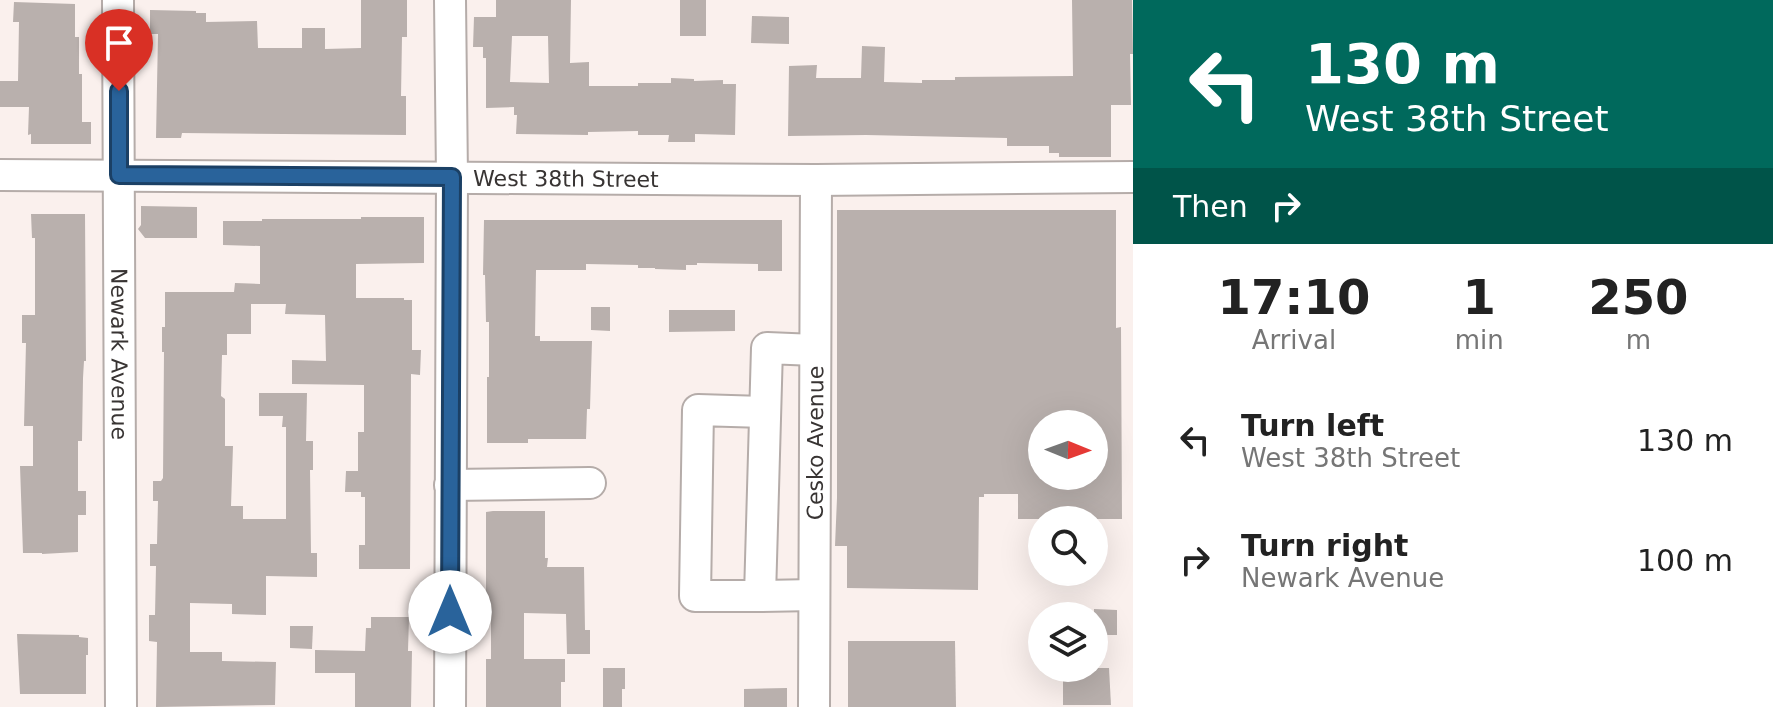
<!DOCTYPE html>
<html lang="en">
<head>
<meta charset="utf-8">
<style>
  :root { --surface:#fff; --page:#f6f6f6; --text:#222; --muted:#767676 }
  body { margin:0; font-family:"DejaVu Sans",sans-serif; background:var(--page); color:var(--text); height:100vh; display:flex; flex-direction:column; font-size:30px; white-space:nowrap }
  * { box-sizing:border-box; margin:0 }
  p { font-size:26px; color:var(--muted) }
  .icon { flex:none; width:44px; height:44px; fill:none; stroke:currentColor; stroke-width:2; stroke-linecap:round; stroke-linejoin:round }
  .map { position:relative; flex:1; overflow:hidden }
  .sheet { display:flex; flex-direction:column; background:var(--surface); width:640px }
  .sheet>* { flex:none }
  .guide { background:#00695c; color:#fff; overflow:hidden }
  .needle { width:52px; rotate:91deg }
  .tools { position:absolute; left:1028px; top:410px; display:grid; gap:16px }
  .tools a { display:grid; place-items:center; width:80px; height:80px; border-radius:50%; background:var(--surface); box-shadow:0 8px 32px #0002; font-size:40px }
  .pin { position:absolute; display:grid; place-items:center; width:68px; height:68px; color:#fff; margin:-82px -34px; border-radius:50% 50% 50% 0; rotate:-45deg; box-shadow:0 0 8px #0007 }
  .pin .icon { rotate:45deg }
  .me { position:absolute; width:88px; margin:-44px; rotate:0deg; stroke-linejoin:round; filter:drop-shadow(0 0 6px #0008) }
  .turn { display:flex; align-items:center; gap:28px; height:168px; padding:0 40px; font-size:36px }
  .turn .icon { width:104px; height:104px; stroke-width:2.5 }
  .turn b { display:block; font-size:56px; line-height:68px }
  .then { display:flex; align-items:center; height:76px; padding:0 40px; background:#0003; gap:16px; font-size:30px }
  .eta { display:flex; justify-content:space-evenly; align-items:center; height:136px; text-align:center }
  .eta b { font-size:48px; font-weight:600; line-height:56px }
  ul { padding:0; list-style:none }
  li { display:flex; align-items:center; gap:24px; height:120px; padding:0 40px }
  li div { flex:1 }
  li b { display:block; font-size:30px }
  li em { font-style:normal }
  main { display:flex; flex:1; min-height:0 }
  .map>svg:first-child { display:block }
</style>
</head>
<body>
<main>
<div class="map">
<svg width="1133" height="707" viewBox="0 0 1133 707">
  <rect width="100%" height="100%" fill="#faf0ed"/>
  <g fill="#b9b0ad" fill-rule="evenodd">
    <polygon points="361,0 407,0 407,37 402,37 401,96 406,96 406,135 182,133 181,138 156,138 158,34 150,34 150,10 196,11 196,13 206,13 206,22 257,21 258,48 302,48 302,28 325,28 325,49 361,48"/>
    <path d="M 496,0 L 571,0 L 570,63 L 589,62 L 589,86 L 638,86 L 638,83 L 671,83 L 671,78 L 694,79 L 694,81 L 723,80 L 723,84 L 736,84 L 735,135 L 695,134 L 695,142 L 668,142 L 669,135 L 638,135 L 638,131 L 588,132 L 588,135 L 516,134 L 517,115 L 514,115 L 514,107 L 486,108 L 486,58 L 483,58 L 483,47 L 473,47 L 474,17 L 496,17 ZM 512,36 L 548,36 L 549,83 L 510,82 Z"/>
    <rect x="680" y="0" width="26" height="36"/>
    <polygon points="1072,0 1132,0 1133,54 1130,54 1131,105 1111,105 1111,157 1059,157 1059,153 1049,153 1049,146 1007,146 1007,138 866,135 788,136 789,66 817,65 816,78 861,78 862,46 885,47 884,82 922,83 922,80 955,80 955,77 1073,76"/>
    <polygon points="14,2 75,4 75,37 79,37 79,74 82,74 82,122 91,122 91,144 31,144 31,134 28,135 29,107 0,107 0,81 18,81 19,22 13,22"/>
    <polygon points="752,16 789,17 789,44 751,43"/>
    <polygon points="141,206 197,207 197,238 145,238 138,229 141,225"/>
    <path d="M 837,210 L 1116,210 L 1116,328 L 1121,327 L 1122,519 L 1018,519 L 1018,494 L 984,494 L 984,497 L 979,497 L 978,590 L 847,588 L 847,546 L 835,546 L 837,498 ZM 1042,424 L 1094,424 L 1094,476 L 1042,476 Z"/>
    <polygon points="31,214 85,214 86,361 84,361 83,378 82,441 78,441 78,491 86,491 86,515 78,515 78,552 42,554 42,553 23,553 20,466 33,466 33,426 24,426 26,343 22,343 22,315 35,315 35,238 32,238"/>
    <polygon points="361,217 424,217 424,263 356,264 356,298 404,298 404,300 412,300 412,350 421,350 420,375 411,374 410,569 359,569 359,545 365,545 365,497 361,497 361,492 345,492 346,471 358,471 358,432 364,432 364,385 292,384 292,360 326,361 325,315 285,314 286,304 251,304 251,334 227,334 227,355 222,355 221,396 225,399 225,446 233,446 231,506 243,506 243,519 286,519 286,427 282,427 283,416 259,416 259,393 307,393 306,441 313,441 313,470 310,470 311,553 317,553 317,577 266,576 266,615 232,614 232,604 190,603 190,652 222,652 222,661 276,662 275,705 156,707 157,642 149,641 149,615 155,615 156,566 150,566 150,544 157,544 158,501 153,501 153,481 161,481 163,478 164,352 162,352 162,327 165,327 165,292 234,292 235,283 260,284 260,246 223,245 223,221 262,221 262,219 361,219"/>
    <polygon points="484,220 782,220 782,271 758,271 758,264 697,263 697,265 686,265 686,270 655,269 655,268 638,268 638,265 586,264 586,270 536,270 535,336 540,336 540,341 592,341 590,409 587,409 586,439 528,439 528,443 487,443 487,377 489,377 489,322 486,322 485,275 483,275"/>
    <polygon points="591,307 610,307 610,331 591,330"/>
    <polygon points="669,310 735,310 735,331 669,332"/>
    <polygon points="493,511 545,511 545,558 548,558 547,567 584,567 585,630 590,630 590,654 567,654 566,614 524,613 524,659 565,659 565,682 561,682 561,707 486,707 486,659 491,659 491,613 486,613 486,512"/>
    <polygon points="1094,609 1117,610 1117,635 1094,635"/>
    <polygon points="371,617 409,617 408,651 412,651 411,707 355,707 355,673 315,673 315,650 365,651 366,628 371,628"/>
    <polygon points="290,626 313,626 312,649 290,648"/>
    <polygon points="17,634 79,635 79,637 88,638 88,655 86,655 86,694 20,694"/>
    <polygon points="848,641 955,641 956,707 848,707"/>
    <polygon points="603,668 625,668 625,689 622,689 622,707 603,707"/>
    <polygon points="1063,668 1109,668 1111,705 1063,705"/>
    <polygon points="787,688 787,707 744,707 744,689"/>
  </g>
  <g fill="none" stroke-linecap="round" stroke-linejoin="round">
    <defs>
      <g id="minor">
        <path id="s1" d="M 118,0 L 121,707"/>
        <path id="s2" d="M 0,175 L 816,180 L 1133,177"/>
        <polyline points="450,485 590,483"/>
        <polyline points="814,595 760,596 767,348 815,350"/>
        <polyline points="760,596 695,596 698,410 765,412"/>
        <polyline points="450,707 452,177 450,0"/>
        <path id="s3" d="M 814,707 L 816,180"/>
      </g>
    </defs>
    <use href="#minor" stroke="#b5aca9" stroke-width="34"/>
    <use href="#minor" stroke="#fff" stroke-width="30"/>
  </g>
  <g fill="none" stroke-linecap="round" stroke-linejoin="round">
    <defs>
      <polyline id="route" points="119,91 119,175 452,177 450,612"/>
    </defs>
    <use href="#route" stroke="#1b4065" stroke-width="20"/>
    <use href="#route" stroke="#29639b" stroke-width="14"/>
  </g>
  <g text-anchor="middle" stroke-width="6" stroke-linejoin="round" paint-order="stroke">
    <g font-size="22" fill="#383433" stroke="#faf0ed">
      <text dy="8" stroke="none"><textPath href="#s2" startOffset="566">West 38th Street</textPath></text>
      <text dy="8" stroke="none"><textPath href="#s1" startOffset="354">Newark Avenue</textPath></text>
      <text dy="8" stroke="none"><textPath href="#s3" startOffset="264">Cesko Avenue</textPath></text>
    </g>
  </g>
</svg>
<div class="tools">
<a><svg class="needle" viewBox="-14 -14 28 28"><path d="M0-13l5 13h-10z" fill="#e53935"/><path d="M0 13l5-13h-10z" fill="#767676"/></svg></a>
<a><svg class="icon" aria-label="search" viewBox="0 0 24 24"><circle cx="10" cy="10" r="6"/><path d="M15 15l6 6"/></svg></a>
<a><svg class="icon" aria-label="layers" viewBox="0 0 24 24"><path d="M12 4l9 5-9 5-9-5zM3 14l9 5 9-5"/></svg></a>
</div>
<div class="pin" style="left:119px;top:91px;background:#d93025"><svg class="icon" aria-label="arrive" viewBox="0 0 24 24"><path d="M6 21V4h12l-3 4 3 4H6"/></svg></div>
<svg class="me" style="left:450px;top:612px" viewBox="-20 -20 40 40"><circle r="19" fill="#fff"/><path d="M0-13L10 11 0 6-10 11z" fill="#29639b"/></svg>
</div>
<section class="sheet">
<div class="guide">
<div class="turn"><svg class="icon" aria-label="left" viewBox="0 0 24 24"><path d="M17 20v-9H6M10 6l-5 5 5 5"/></svg><div><b>130 m</b>West 38th Street</div></div>
<div class="then">Then<svg class="icon" aria-label="right" viewBox="0 0 24 24"><path d="M7 20v-9h11M14 6l5 5-5 5"/></svg></div>
</div>
<div class="eta">
<div><b>17:10</b><p>Arrival</p></div>
<div><b>1</b><p>min</p></div>
<div><b>250</b><p>m</p></div>
</div>
<ul>
<li><svg class="icon" aria-label="left" viewBox="0 0 24 24"><path d="M17 20v-9H6M10 6l-5 5 5 5"/></svg><div><b>Turn left</b><p>West 38th Street</p></div><em>130 m</em></li>
<li><svg class="icon" aria-label="right" viewBox="0 0 24 24"><path d="M7 20v-9h11M14 6l5 5-5 5"/></svg><div><b>Turn right</b><p>Newark Avenue</p></div><em>100 m</em></li>
</ul>
</section>
</main>
</body>
</html>
